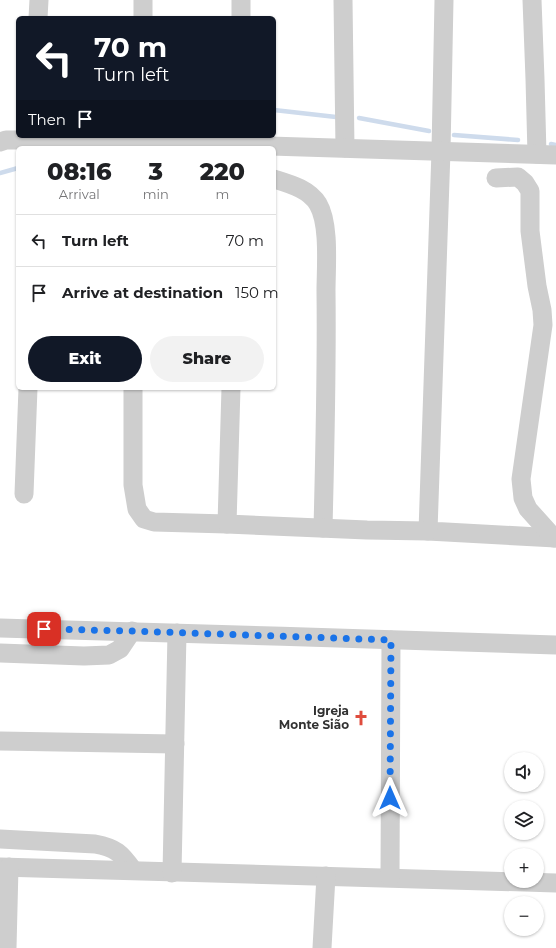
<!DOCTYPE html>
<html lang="en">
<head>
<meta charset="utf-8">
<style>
  :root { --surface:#fff; --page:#f2f2f2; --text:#202124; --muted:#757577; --line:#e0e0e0; --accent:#111827 }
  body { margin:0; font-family:Montserrat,sans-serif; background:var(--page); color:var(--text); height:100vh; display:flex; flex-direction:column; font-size:15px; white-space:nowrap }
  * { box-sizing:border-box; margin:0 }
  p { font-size:13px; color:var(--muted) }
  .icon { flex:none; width:22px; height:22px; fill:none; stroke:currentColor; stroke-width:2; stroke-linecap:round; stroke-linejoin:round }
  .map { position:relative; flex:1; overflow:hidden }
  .drawer { position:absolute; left:16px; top:146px; width:260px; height:244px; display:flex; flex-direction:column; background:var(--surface); border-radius:6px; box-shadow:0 1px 3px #0004 }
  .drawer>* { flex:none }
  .banner { position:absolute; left:16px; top:16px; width:260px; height:122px; border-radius:6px; box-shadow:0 1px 3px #0004; background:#111827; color:#fff; overflow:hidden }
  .tools { position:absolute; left:504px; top:752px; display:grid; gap:8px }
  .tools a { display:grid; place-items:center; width:40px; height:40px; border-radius:50%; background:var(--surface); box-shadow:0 1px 3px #0004; font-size:20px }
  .pin { position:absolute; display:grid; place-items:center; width:34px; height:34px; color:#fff; margin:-17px; border-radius:8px; box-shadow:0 2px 6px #0006 }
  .me { position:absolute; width:44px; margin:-22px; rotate:0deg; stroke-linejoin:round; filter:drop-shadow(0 0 3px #0008) }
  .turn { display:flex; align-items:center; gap:14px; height:84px; padding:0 12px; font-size:18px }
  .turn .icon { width:52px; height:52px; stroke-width:2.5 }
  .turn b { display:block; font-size:28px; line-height:34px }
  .then { display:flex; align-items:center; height:38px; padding:0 12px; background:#0003; gap:8px; font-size:15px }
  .eta { display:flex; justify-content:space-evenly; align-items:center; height:68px; text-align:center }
  .eta b { font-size:24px; font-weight:800; line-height:28px }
  .button { display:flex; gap:8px; margin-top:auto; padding:8px 12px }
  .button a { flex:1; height:46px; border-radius:24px; background:var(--accent); color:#fff; font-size:16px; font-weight:800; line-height:46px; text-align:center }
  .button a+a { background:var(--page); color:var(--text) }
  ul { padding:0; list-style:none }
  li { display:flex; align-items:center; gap:12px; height:52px; padding:0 12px; border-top:1px solid var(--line) }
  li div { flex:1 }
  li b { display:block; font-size:15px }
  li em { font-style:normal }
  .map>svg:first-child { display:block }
</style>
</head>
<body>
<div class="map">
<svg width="556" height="948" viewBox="0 0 556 948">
  <rect width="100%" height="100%" fill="#fff"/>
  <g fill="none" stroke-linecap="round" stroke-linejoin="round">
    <g stroke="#cedbec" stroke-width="4.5">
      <polyline points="274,110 336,117"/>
      <polyline points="359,118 429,131"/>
      <polyline points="454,135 518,140"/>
      <polyline points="551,144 556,145"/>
      <polyline points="0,173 18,168"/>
    </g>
    <g stroke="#cecece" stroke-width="19">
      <polyline points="343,0 345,148"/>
      <polyline points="444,0 441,151 428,531 556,538"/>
      <polyline points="532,0 535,79 537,154"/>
      <polyline points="38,18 39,0"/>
      <polyline points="143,18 143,0"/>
      <polyline points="241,18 241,0"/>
      <polyline points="0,142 6,140 34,140 237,145 556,155"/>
      <polyline points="496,178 518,177 525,183 530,191 530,231 537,286 542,310 543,325 521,479 523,498 528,509 554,538"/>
      <path d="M 274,179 C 290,184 309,189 318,204 C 330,224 326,268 326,291 C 327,370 325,449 323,528"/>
      <polyline points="133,388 133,485 137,509 144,519 154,522 227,524"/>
      <polyline points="231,388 227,524 367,530 428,531"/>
      <polyline points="24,494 28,388"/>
      <path d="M 0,628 C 185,632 371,640 556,645"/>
      <polyline points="0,653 84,656 109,655 120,649 132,631"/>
      <polyline points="0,741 175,744"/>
      <path d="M 0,839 L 95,844 C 116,848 121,853 133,870"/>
      <polyline points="0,867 556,883"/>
      <polyline points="172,873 177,633"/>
      <polyline points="390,877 391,640"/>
      <polyline points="7,948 9,867"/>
      <polyline points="322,948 326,876"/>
    </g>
  </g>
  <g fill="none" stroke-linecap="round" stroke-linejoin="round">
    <polyline stroke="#1a73e8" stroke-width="7" stroke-dasharray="0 12.6" points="44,629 132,631 391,640 390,798"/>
  </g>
  <defs>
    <symbol id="church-bare" viewBox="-9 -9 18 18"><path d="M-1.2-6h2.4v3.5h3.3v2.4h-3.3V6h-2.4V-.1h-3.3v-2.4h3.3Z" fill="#df4c3d" stroke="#fff" stroke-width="2.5" paint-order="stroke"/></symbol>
  </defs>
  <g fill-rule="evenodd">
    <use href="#church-bare" x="350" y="707" width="22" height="22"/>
  </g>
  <g text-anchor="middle" stroke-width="4" stroke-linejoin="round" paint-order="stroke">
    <g font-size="12" font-weight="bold" fill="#313131" stroke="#fff" text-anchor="end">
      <text x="349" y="715">Igreja<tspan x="349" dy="14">Monte Sião</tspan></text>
    </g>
  </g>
</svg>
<div class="tools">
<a><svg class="icon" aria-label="sound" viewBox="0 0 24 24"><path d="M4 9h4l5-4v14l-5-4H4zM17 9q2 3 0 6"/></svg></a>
<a><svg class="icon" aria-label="layers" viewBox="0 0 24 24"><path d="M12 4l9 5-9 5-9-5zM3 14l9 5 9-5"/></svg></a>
<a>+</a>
<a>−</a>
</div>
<div class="pin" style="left:44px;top:629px;background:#d93025"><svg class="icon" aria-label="arrive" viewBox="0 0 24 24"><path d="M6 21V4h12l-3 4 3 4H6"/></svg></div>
<svg class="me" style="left:390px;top:798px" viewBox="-20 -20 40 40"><path d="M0-17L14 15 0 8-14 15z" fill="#1a73e8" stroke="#fff" stroke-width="4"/></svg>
<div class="banner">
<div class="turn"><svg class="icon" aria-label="left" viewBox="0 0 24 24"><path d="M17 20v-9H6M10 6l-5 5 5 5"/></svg><div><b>70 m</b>Turn left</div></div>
<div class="then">Then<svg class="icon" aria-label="arrive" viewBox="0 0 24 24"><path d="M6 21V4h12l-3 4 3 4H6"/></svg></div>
</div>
<section class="drawer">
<div class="eta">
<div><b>08:16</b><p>Arrival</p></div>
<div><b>3</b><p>min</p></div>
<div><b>220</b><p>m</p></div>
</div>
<ul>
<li><svg class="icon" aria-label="left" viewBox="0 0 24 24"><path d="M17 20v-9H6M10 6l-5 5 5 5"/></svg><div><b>Turn left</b></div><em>70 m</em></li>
<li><svg class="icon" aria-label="arrive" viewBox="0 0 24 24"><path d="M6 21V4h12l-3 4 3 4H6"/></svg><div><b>Arrive at destination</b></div><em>150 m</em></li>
</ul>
<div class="button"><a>Exit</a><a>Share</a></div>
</section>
</div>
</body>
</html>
